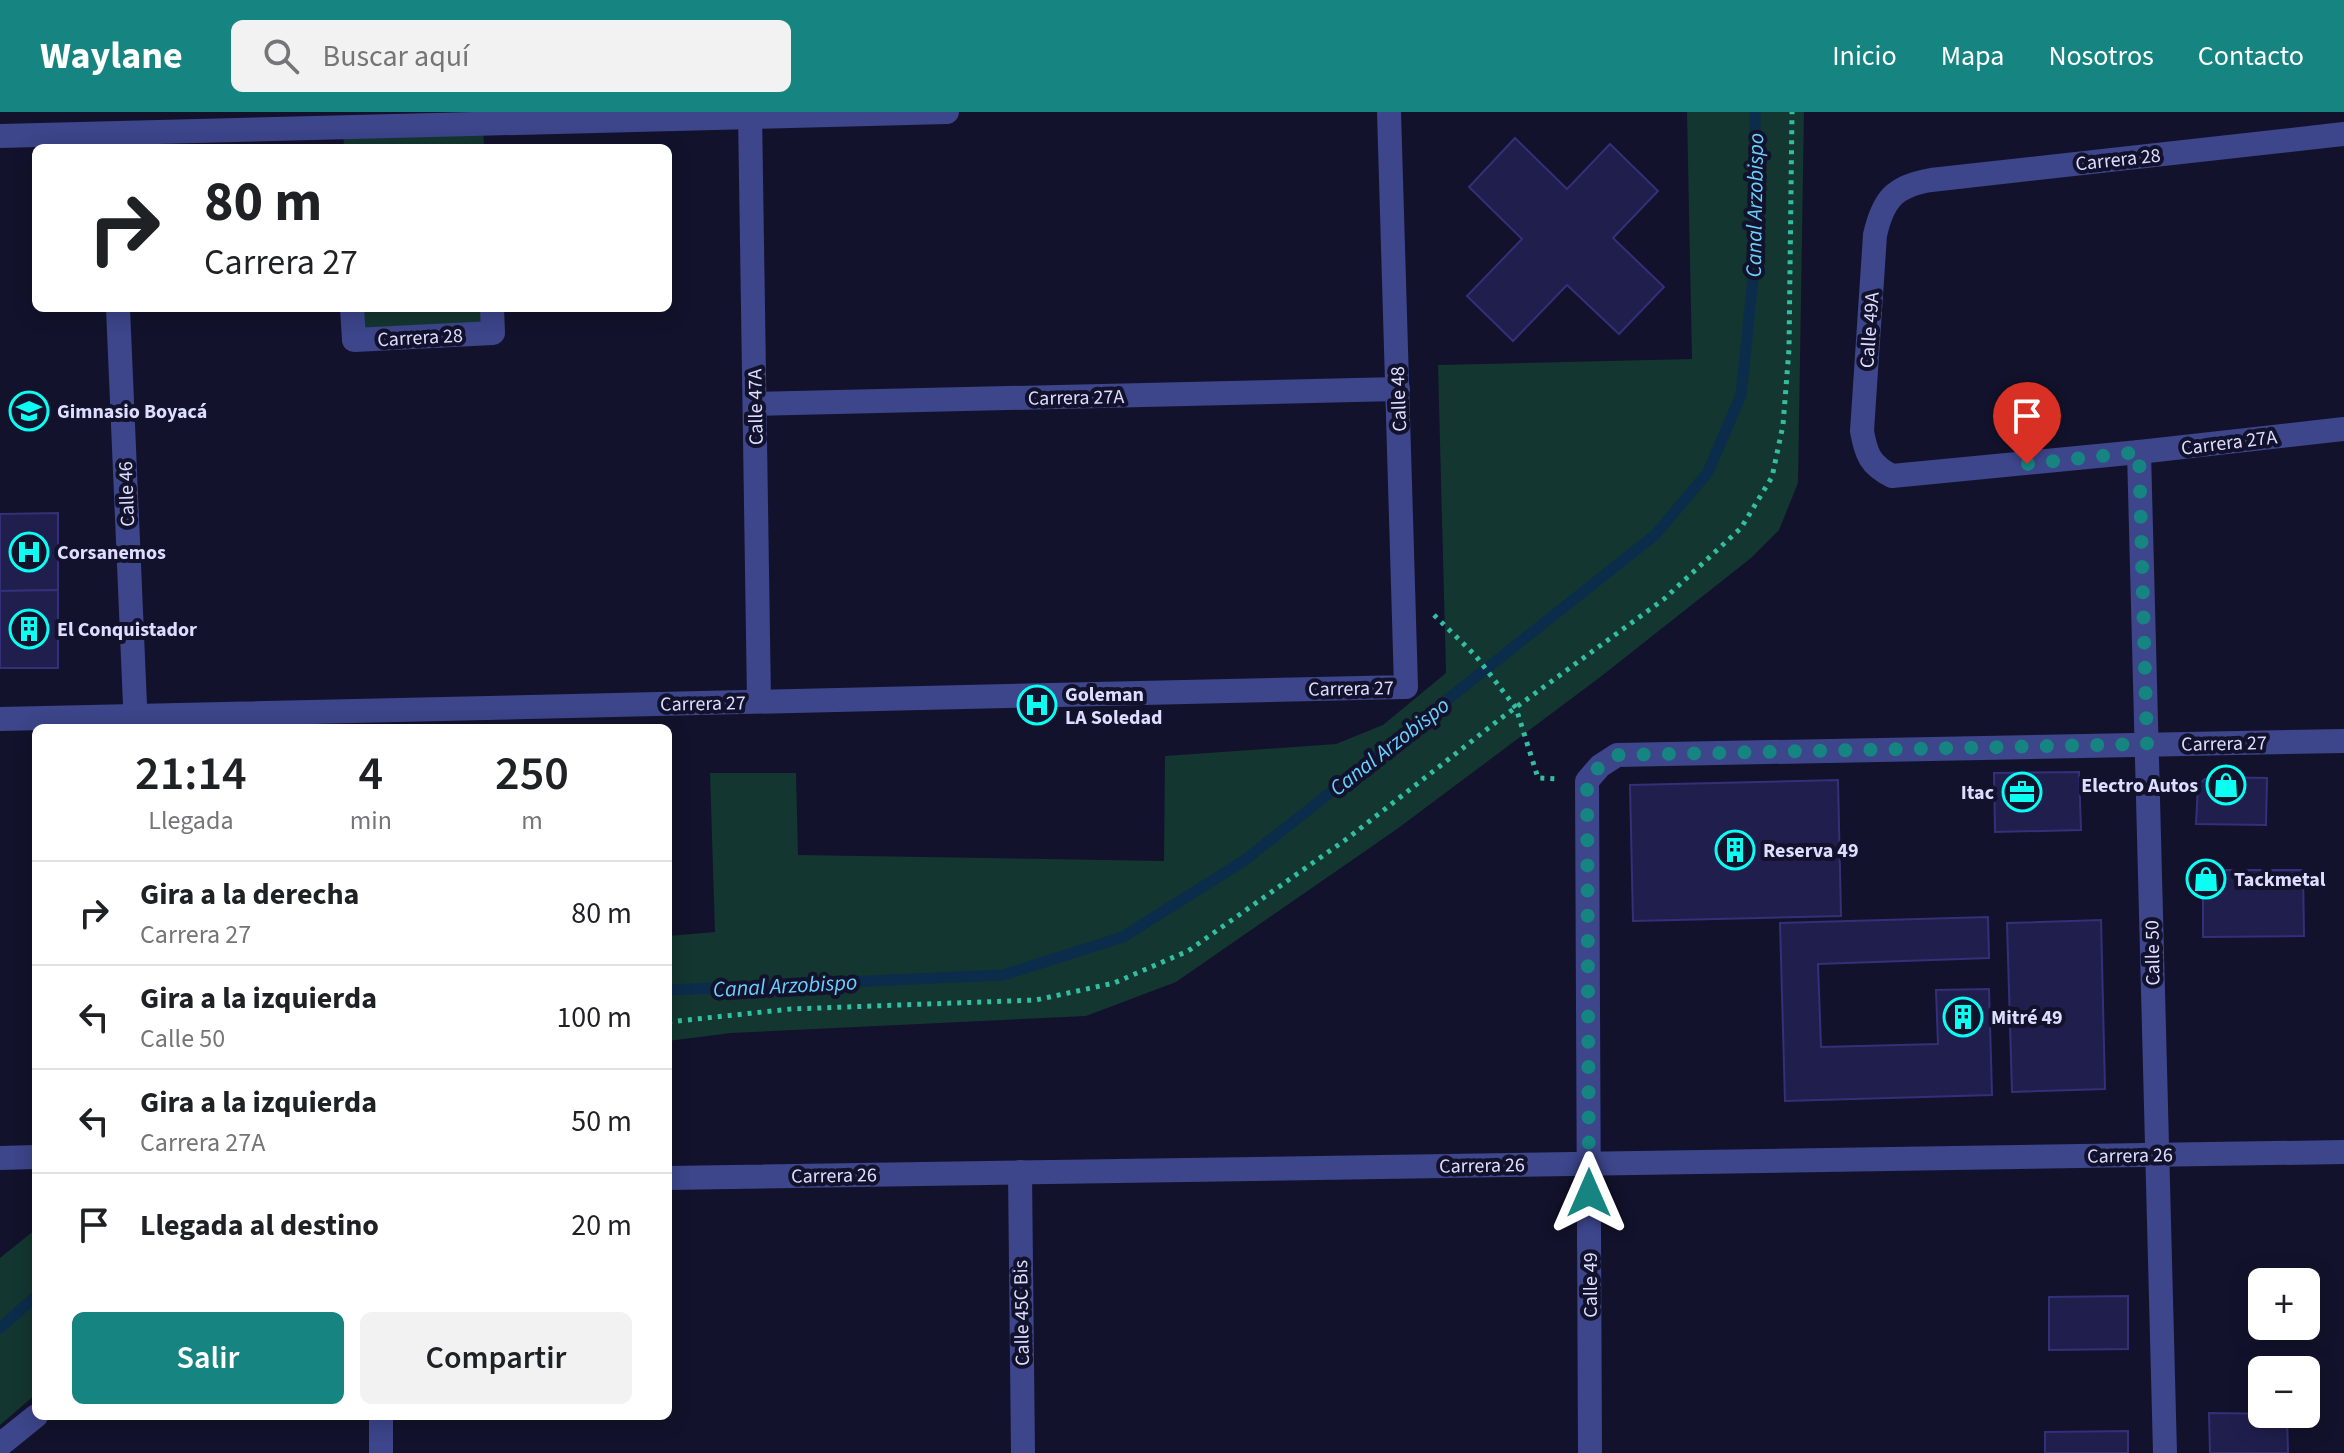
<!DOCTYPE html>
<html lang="es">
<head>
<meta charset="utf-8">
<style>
  :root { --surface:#fff; --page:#f2f2f2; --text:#202124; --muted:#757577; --line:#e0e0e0; --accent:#168481 }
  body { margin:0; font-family:"Source Sans 3",sans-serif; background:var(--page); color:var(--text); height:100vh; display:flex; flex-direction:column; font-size:30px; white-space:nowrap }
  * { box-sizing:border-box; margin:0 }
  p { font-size:26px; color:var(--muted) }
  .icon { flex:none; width:44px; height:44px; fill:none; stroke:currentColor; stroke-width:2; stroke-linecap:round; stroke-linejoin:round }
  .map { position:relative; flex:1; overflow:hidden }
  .details { position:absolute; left:32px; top:612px; width:640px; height:696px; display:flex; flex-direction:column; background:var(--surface); border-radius:12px; box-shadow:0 4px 20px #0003 }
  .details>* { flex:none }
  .hud { position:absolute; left:32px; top:32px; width:640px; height:168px; border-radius:12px; box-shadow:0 4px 20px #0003; background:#fff; color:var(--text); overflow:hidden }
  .tools { position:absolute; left:2248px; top:1156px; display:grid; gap:16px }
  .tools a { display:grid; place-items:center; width:72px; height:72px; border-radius:12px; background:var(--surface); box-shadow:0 4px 20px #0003; font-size:40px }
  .pin { position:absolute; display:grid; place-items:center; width:68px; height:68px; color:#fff; margin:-82px -34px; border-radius:50% 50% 50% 0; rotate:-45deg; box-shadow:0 0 8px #0007 }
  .pin .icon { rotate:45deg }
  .me { position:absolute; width:88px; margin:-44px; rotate:0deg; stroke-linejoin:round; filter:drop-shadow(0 0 6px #0008) }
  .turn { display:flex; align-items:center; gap:28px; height:168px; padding:0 40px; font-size:36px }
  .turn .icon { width:104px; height:104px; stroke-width:2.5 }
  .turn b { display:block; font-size:56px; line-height:68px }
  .eta { display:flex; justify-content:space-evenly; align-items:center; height:136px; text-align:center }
  .eta b { font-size:48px; font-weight:600; line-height:56px }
  .primary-button { display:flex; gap:16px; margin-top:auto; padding:16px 40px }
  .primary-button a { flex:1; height:92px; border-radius:12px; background:var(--accent); color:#fff; font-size:32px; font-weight:600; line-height:92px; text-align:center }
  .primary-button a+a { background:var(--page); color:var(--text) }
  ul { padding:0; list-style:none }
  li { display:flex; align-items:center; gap:24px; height:104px; padding:0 40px; border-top:2px solid var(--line) }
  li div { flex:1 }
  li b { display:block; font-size:30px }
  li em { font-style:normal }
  header { display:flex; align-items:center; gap:48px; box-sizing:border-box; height:112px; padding:0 40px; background:var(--accent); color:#fff }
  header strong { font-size:38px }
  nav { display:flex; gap:44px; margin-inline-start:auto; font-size:28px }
  .search { width:560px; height:72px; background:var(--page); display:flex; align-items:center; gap:20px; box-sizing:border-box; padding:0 28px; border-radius:12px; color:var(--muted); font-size:30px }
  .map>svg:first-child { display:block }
</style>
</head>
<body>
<header>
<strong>Waylane</strong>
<div class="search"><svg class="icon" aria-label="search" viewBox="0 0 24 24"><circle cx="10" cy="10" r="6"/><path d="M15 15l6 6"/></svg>Buscar aquí</div>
<nav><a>Inicio</a><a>Mapa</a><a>Nosotros</a><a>Contacto</a></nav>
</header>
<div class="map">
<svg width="2344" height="1341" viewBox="0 0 2344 1341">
  <rect width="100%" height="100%" fill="#12122c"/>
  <g fill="#143630">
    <polygon points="1687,0 1804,0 1798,371 1779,418 1751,446 1599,566 1397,717 1176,870 1086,904 731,921 668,929 668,824 715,820 710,661 796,661 798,743 1164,749 1165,644 1336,632 1383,613 1446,561 1438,253 1692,247"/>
    <polygon points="483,12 484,36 344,36 343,16"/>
    <polygon points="352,196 492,196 493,221 354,228"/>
    <polygon points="36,1117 36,1282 0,1313 0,1146"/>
  </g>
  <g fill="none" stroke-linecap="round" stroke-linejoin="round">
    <g stroke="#0b2c4b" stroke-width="11">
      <polyline points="668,878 1003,863 1123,825 1245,748 1655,423 1708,360 1741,283 1754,157 1755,0"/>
      <polyline points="0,1216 36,1184"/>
    </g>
  </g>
  <g fill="#201e4d" stroke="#333079" stroke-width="2">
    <polygon points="1515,26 1567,77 1610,32 1658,79 1613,126 1664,175 1619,222 1567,173 1513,229 1467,184 1522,127 1469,75"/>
    <polygon points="58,401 58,478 0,479 0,402"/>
    <polygon points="58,478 58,556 0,556 0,479"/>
    <polygon points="2079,660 2081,718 1995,720 1994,661"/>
    <polygon points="2212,665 2267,666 2266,713 2196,712 2198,673 2205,667"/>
    <polygon points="1838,668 1841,804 1633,809 1630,673"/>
    <polygon points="2203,758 2303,758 2304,824 2203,825"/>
    <polygon points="1988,805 1989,846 1818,852 1821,935 1938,932 1936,878 1989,877 1992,983 1785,989 1780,811"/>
    <polygon points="2101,808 2105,977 2012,980 2007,811"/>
    <polygon points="2128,1184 2128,1237 2049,1238 2049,1185"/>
    <polygon points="2209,1301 2287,1302 2288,1341 2210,1341"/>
    <polygon points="2128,1319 2128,1341 2045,1341 2045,1320"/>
  </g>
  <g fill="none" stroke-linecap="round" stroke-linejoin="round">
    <g stroke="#31bea1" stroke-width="5" stroke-dasharray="4 6" stroke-linecap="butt">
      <polyline points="1434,503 1475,543 1516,596 1538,666 1558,667"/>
      <polyline points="668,910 791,897 1036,888 1114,871 1188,839 1348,726 1500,607 1664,487 1741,416 1772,365 1783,313 1789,237 1792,0"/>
    </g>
    <g stroke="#3d458b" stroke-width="24">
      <polyline points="750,0 759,589"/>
      <path d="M 2344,22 L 1931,68 C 1894,74 1883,88 1875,123 L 1862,319 C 1866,342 1870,353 1892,364 L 2139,340 L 2344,317"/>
      <polyline points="0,24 947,0"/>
      <polyline points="118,196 136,616"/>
      <polyline points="352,196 354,228 493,221 492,196"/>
      <polyline points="755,292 1398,277"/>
      <polyline points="2139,340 2165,1341"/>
      <polyline points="0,607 1406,575 1389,0"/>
      <polyline points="0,1046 36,1045"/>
      <polyline points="1020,1060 1023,1341"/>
      <polyline points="668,1066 2344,1040"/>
      <polyline points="381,1304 381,1341"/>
      <polyline points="0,1333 36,1304"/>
      <polyline points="1590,1341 1587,669 1600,654 1617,643 2344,629"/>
    </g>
  </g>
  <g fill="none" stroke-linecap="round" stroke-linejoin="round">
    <polyline stroke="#168481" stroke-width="14" stroke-dasharray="0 25.2" points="1589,1081 1587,669 1600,654 1617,643 2147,632 2139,340 2027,352"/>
  </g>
  <defs>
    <symbol id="school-ring" viewBox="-11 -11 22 22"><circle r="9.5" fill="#12122c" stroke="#0afef2" stroke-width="1.5"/><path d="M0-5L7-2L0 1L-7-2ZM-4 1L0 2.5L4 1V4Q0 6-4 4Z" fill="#0afef2"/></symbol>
    <symbol id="hospital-ring" viewBox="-11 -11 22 22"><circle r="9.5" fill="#12122c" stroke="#0afef2" stroke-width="1.5"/><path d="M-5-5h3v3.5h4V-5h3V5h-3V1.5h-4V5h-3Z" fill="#0afef2"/></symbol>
    <symbol id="building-ring" viewBox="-11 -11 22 22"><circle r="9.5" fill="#12122c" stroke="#0afef2" stroke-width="1.5"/><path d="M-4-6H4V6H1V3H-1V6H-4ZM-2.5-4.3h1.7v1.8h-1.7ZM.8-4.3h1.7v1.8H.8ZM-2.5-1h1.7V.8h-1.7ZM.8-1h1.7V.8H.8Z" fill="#0afef2"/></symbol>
    <symbol id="shop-ring" viewBox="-11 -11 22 22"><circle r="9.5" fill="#12122c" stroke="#0afef2" stroke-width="1.5"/><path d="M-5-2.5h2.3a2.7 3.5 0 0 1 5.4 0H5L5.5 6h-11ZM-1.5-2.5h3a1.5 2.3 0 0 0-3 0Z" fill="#0afef2"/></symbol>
    <symbol id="office-ring" viewBox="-11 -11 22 22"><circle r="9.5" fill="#12122c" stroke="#0afef2" stroke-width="1.5"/><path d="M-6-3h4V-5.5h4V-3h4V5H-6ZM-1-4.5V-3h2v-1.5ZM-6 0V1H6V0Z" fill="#0afef2"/></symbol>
  </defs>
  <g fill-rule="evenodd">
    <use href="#school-ring" x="7" y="277" width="44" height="44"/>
    <use href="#hospital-ring" x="7" y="418" width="44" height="44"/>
    <use href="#building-ring" x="7" y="495" width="44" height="44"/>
    <use href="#hospital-ring" x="1015" y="571" width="44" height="44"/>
    <use href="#shop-ring" x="2204" y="651" width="44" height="44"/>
    <use href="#office-ring" x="2000" y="658" width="44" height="44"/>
    <use href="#building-ring" x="1713" y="716" width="44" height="44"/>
    <use href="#shop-ring" x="2184" y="745" width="44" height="44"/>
    <use href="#building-ring" x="1941" y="883" width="44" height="44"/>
  </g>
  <g text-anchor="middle" stroke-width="8" stroke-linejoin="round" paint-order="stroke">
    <g font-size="20" fill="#dddeff" stroke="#12122c">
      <text transform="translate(2118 47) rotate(-6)" y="7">Carrera 28</text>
      <text transform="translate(1869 218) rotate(-86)" y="7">Calle 49A</text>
      <text transform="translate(420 225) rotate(-3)" y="7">Carrera 28</text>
      <text transform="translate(1076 285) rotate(-1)" y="7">Carrera 27A</text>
      <text transform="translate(1398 287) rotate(-92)" y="7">Calle 48</text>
      <text transform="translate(755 295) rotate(-91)" y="7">Calle 47A</text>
      <text transform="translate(2229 330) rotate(-7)" y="7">Carrera 27A</text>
      <text transform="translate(126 382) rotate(-92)" y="7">Calle 46</text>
      <text transform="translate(1351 576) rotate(-1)" y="7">Carrera 27</text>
      <text transform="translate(703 591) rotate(-1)" y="7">Carrera 27</text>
      <text transform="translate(2224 631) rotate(-1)" y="7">Carrera 27</text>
      <text transform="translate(2152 841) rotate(-91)" y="7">Calle 50</text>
      <text transform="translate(2130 1043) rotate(-1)" y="7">Carrera 26</text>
      <text transform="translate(1482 1053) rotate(-1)" y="7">Carrera 26</text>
      <text transform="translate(834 1063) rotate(-1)" y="7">Carrera 26</text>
      <text transform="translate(1590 1173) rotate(-90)" y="7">Calle 49</text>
      <text transform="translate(1021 1201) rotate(-91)" y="7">Calle 45C Bis</text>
    </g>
    <g font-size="20" font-weight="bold" fill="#dddeff" stroke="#12122c" text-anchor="start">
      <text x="57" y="306">Gimnasio Boyacá</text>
      <text x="57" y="447">Corsanemos</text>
      <text x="57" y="524">El Conquistador</text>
      <text x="1065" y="589">Goleman<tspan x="1065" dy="23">LA Soledad</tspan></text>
      <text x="2198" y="680" text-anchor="end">Electro Autos</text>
      <text x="1994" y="687" text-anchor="end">Itac</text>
      <text x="1763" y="745">Reserva 49</text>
      <text x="2234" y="774">Tackmetal</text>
      <text x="1991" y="912">Mitré 49</text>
    </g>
    <g font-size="22" font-style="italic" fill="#6bd0fe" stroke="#12122c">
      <text transform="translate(1754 93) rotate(-89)" y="8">Canal Arzobispo</text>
      <text transform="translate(1389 634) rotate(-38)" y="8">Canal Arzobispo</text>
      <text transform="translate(785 873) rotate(-3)" y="8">Canal Arzobispo</text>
    </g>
  </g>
</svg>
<div class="tools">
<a>+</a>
<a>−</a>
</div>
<div class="pin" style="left:2027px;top:352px;background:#d93025"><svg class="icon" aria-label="arrive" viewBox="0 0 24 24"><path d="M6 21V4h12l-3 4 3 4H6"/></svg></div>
<svg class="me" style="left:1589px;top:1081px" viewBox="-20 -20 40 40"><path d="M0-17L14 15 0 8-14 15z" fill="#168481" stroke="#fff" stroke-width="4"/></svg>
<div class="hud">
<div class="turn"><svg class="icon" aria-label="right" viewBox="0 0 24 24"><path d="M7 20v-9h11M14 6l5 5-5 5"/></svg><div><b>80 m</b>Carrera 27</div></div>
</div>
<section class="details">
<div class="eta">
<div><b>21:14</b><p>Llegada</p></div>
<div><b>4</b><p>min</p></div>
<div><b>250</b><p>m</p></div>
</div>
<ul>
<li><svg class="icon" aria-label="right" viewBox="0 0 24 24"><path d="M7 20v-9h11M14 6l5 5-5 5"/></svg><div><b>Gira a la derecha</b><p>Carrera 27</p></div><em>80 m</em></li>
<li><svg class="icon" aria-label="left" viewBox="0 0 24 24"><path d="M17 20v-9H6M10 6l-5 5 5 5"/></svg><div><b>Gira a la izquierda</b><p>Calle 50</p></div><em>100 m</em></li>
<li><svg class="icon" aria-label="left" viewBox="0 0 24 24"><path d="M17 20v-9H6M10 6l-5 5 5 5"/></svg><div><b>Gira a la izquierda</b><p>Carrera 27A</p></div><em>50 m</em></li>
<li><svg class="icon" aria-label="arrive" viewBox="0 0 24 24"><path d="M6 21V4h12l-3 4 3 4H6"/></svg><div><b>Llegada al destino</b></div><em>20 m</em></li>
</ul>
<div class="primary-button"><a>Salir</a><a>Compartir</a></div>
</section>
</div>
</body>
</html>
